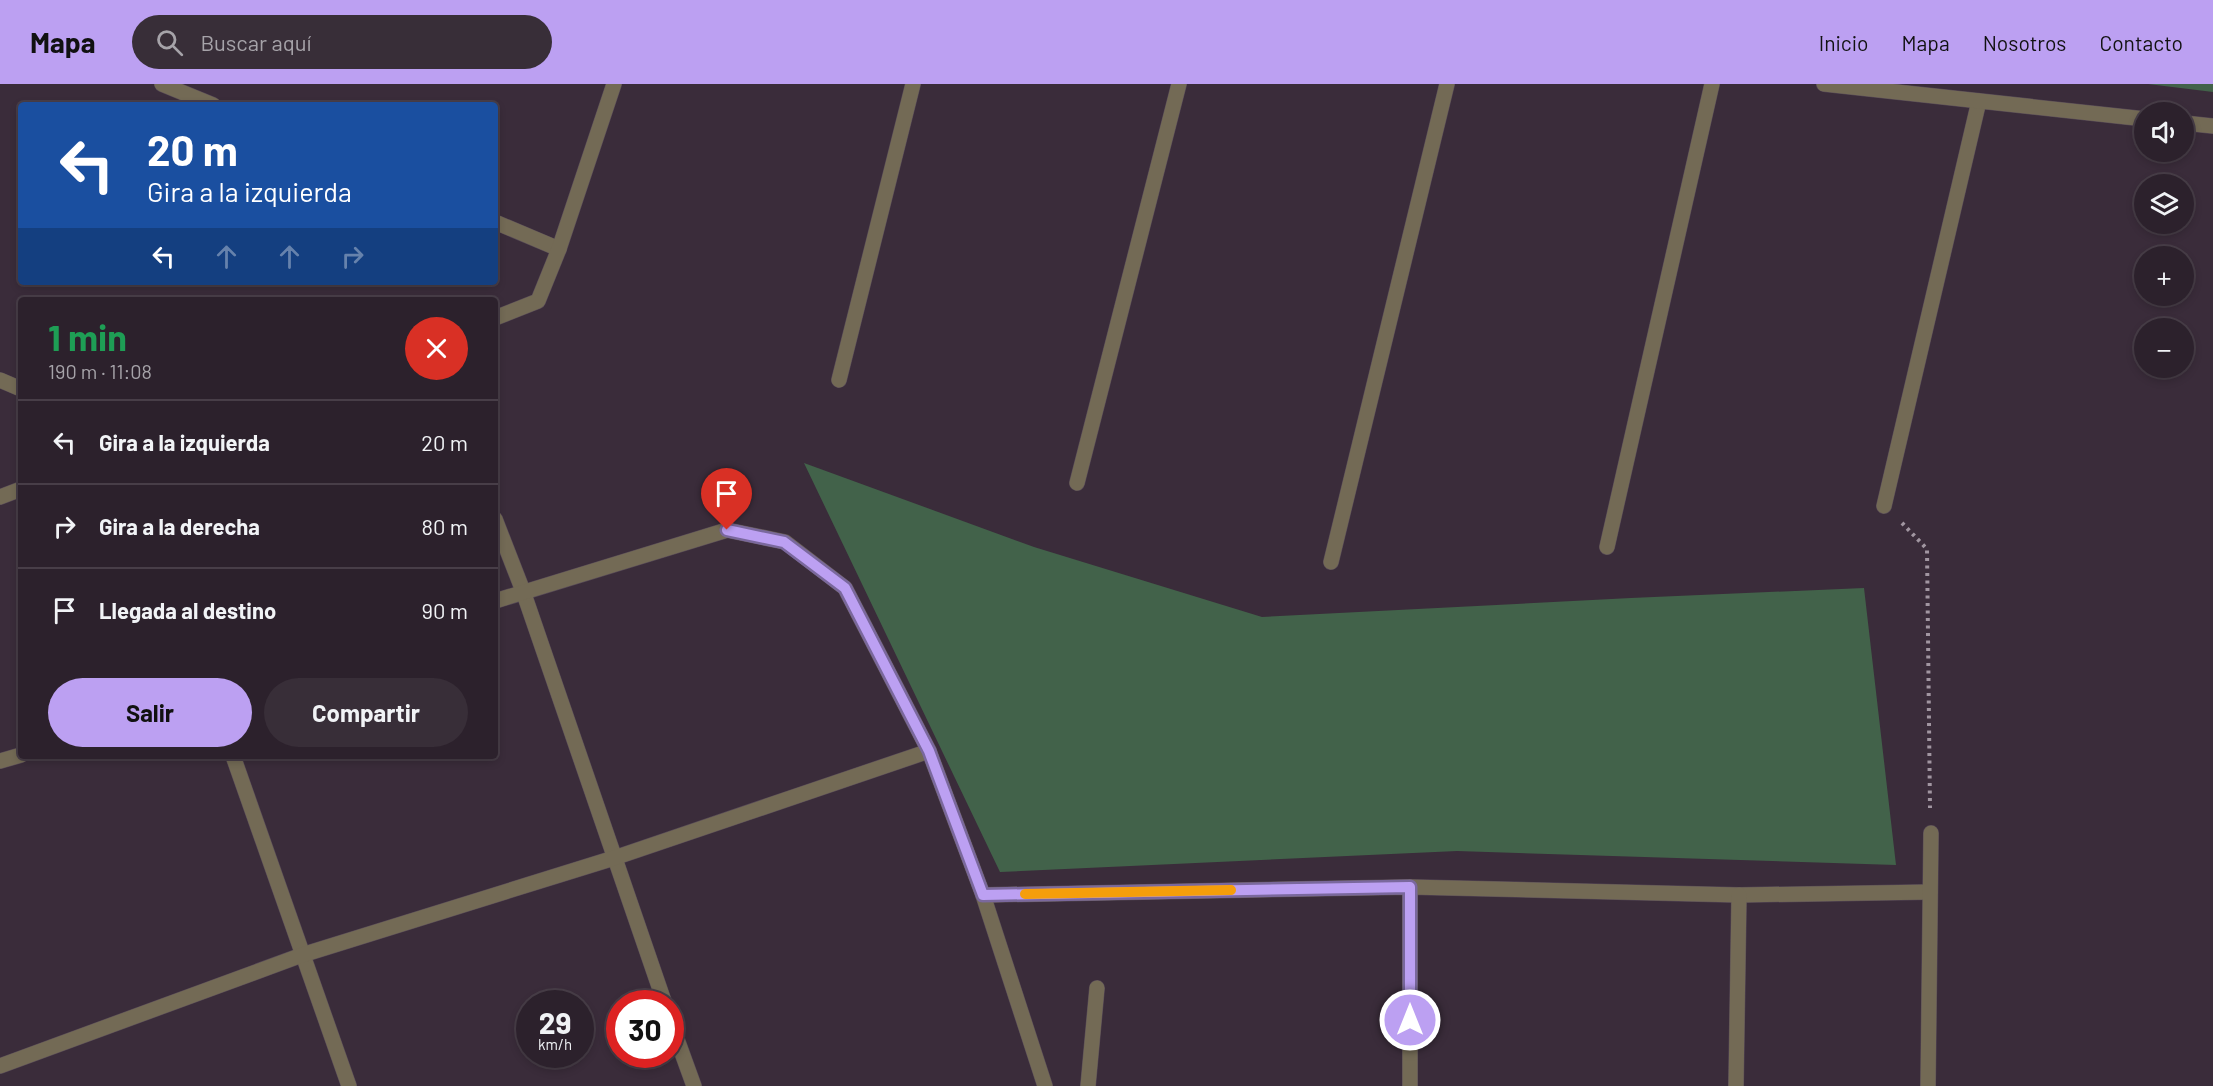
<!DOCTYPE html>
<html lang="es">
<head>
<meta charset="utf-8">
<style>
  :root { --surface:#2c212c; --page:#382e38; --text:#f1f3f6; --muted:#a6a3a9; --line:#483e48; --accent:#bca0f2 }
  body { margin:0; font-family:Barlow,sans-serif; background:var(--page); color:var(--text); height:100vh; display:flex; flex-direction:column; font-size:22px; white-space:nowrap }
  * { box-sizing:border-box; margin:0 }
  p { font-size:20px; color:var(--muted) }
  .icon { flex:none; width:33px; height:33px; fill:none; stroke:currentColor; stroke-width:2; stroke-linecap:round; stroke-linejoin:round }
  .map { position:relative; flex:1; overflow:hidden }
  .drawer { position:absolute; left:18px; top:213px; width:480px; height:462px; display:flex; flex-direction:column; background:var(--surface); border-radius:6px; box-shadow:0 3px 9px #0003,0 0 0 2px var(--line) }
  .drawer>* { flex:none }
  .top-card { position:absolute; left:18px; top:18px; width:480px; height:183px; border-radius:6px; box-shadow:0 3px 9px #0003,0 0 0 2px var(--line); background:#1a4fa0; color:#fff; overflow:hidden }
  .controls { position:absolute; left:2134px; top:18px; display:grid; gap:12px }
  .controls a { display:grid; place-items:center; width:60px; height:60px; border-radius:50%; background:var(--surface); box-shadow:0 3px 9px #0003,0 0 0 2px var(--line); font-size:30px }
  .speed { position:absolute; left:516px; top:906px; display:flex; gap:12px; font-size:30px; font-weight:700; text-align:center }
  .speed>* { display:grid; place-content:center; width:78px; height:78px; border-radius:50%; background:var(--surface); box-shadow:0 3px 9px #0003,0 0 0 2px var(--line); line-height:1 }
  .speed small { font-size:15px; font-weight:400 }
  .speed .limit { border:9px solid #d22; background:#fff; color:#111 }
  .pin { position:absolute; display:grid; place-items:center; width:51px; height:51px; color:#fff; margin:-62px -26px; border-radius:50% 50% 50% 0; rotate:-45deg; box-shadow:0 0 6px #0007 }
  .pin .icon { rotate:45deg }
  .me { position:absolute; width:66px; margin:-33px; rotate:0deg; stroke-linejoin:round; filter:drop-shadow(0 0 4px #0008) }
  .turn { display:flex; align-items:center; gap:21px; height:126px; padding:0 30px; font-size:27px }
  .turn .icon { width:78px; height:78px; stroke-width:2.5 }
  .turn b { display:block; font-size:42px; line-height:51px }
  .lanes { display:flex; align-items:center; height:57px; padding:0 30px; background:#0003; justify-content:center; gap:30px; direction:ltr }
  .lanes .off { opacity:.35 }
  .round { display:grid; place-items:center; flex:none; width:63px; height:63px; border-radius:32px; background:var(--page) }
  .headline { display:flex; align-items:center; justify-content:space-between; height:102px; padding:0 30px }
  h1 { font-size:36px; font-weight:700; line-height:45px; color:#1e9e55 }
  .button { display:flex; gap:12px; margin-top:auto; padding:12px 30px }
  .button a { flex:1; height:69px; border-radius:36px; background:var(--accent); color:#111; font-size:24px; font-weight:700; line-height:69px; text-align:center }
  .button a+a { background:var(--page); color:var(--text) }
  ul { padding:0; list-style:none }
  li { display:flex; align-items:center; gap:18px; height:84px; padding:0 30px; border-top:2px solid var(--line) }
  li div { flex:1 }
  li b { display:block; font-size:22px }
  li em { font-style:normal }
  header { display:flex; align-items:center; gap:36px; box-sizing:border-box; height:84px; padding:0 30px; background:var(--accent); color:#111 }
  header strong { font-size:28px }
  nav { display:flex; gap:33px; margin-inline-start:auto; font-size:21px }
  .search { width:420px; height:54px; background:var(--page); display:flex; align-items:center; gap:15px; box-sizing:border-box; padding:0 21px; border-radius:33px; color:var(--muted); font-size:22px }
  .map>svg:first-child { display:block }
</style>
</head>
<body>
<header>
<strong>Mapa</strong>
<div class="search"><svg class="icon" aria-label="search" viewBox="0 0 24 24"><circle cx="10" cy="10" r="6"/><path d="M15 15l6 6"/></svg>Buscar aquí</div>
<nav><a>Inicio</a><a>Mapa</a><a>Nosotros</a><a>Contacto</a></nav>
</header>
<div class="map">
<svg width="2213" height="1002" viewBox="0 0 2213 1002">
  <rect width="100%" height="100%" fill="#3a2c3a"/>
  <g fill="#42624a">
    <polygon points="2148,0 2213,0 2213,8"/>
    <polygon points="804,379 1034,463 1262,533 1631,514 1864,504 1896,781 1457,767 1000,788"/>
  </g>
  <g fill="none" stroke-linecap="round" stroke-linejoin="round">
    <defs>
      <g id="minor">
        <polyline points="162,0 213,21"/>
        <polyline points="495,138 559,165"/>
        <polyline points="495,234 538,217 559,165 614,0"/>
        <polyline points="0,296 21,305"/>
        <polyline points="839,296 913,0"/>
        <polyline points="1077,399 1179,0"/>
        <polyline points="0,413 21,405"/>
        <polyline points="1884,422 1979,17"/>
        <polyline points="495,435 523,507 665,920"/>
        <polyline points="1607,463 1712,0"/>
        <polyline points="1331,478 1447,0"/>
        <polyline points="495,517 727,446 785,458 845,504 929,667 983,811 1045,1002"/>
        <polyline points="233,672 349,1002"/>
        <polyline points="0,677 21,671"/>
        <polyline points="1410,803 1410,1002"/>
        <polyline points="983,811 1410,803 1739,811 1930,808"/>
        <polyline points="670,936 694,1002"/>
        <polyline points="0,982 302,871 614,774 929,667"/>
        <polyline points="1088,1002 1097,904"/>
        <polyline points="1736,1002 1739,811"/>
        <polyline points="1928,1002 1931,749"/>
      </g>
      <g id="tertiary">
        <polyline points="1824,0 2145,35"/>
        <polyline points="2184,39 2213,42"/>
      </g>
    </defs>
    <use href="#minor" stroke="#584b58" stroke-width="16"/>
    <use href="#tertiary" stroke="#584b58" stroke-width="16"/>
    <polyline stroke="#a196a1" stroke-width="4" stroke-dasharray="3 4.5" stroke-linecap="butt" points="1902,439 1927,465 1930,724"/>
    <use href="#minor" stroke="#736a55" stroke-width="15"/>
    <use href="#tertiary" stroke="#736a55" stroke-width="15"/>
  </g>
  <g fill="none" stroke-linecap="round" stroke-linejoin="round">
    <defs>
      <polyline id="route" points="727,446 784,458 845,504 929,667 983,811 1410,803 1410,936"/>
    </defs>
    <use href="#route" stroke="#7a689d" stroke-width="15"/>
    <use href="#route" stroke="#bca0f2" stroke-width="10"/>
    <polyline stroke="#f59e0b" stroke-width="10" points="1025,810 1231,806"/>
  </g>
</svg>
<div class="controls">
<a><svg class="icon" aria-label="sound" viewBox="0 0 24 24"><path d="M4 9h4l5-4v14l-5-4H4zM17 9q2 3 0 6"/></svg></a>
<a><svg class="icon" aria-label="layers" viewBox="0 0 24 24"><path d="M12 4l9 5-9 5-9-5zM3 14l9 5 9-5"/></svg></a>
<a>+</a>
<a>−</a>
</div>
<div class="speed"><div>29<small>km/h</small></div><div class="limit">30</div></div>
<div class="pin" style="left:727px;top:446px;background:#d93025"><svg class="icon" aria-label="arrive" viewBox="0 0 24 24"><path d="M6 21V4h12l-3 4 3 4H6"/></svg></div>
<svg class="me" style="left:1410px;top:936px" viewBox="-20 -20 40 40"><circle r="17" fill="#bca0f2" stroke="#fff" stroke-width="3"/><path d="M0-11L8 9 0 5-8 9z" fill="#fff"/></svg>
<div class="top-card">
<div class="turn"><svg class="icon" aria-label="left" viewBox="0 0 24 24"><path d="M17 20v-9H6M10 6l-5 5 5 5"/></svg><div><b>20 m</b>Gira a la izquierda</div></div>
<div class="lanes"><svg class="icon" aria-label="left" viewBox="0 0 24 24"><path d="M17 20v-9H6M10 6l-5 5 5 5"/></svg><svg class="icon off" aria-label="ahead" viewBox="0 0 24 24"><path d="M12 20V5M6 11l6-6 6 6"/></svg><svg class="icon off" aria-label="ahead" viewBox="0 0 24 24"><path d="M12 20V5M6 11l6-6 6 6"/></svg><svg class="icon off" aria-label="right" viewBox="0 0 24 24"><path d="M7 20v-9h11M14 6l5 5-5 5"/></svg></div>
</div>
<section class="drawer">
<div class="headline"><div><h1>1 min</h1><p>190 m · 11:08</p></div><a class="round" style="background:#d93025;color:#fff"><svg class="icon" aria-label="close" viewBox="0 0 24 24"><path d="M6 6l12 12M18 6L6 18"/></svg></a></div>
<ul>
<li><svg class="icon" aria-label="left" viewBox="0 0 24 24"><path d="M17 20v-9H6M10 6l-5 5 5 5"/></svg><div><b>Gira a la izquierda</b></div><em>20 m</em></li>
<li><svg class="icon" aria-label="right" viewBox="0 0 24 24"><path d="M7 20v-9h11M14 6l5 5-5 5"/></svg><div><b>Gira a la derecha</b></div><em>80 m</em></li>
<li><svg class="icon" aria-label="arrive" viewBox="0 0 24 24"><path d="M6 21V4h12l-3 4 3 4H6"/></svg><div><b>Llegada al destino</b></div><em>90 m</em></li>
</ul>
<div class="button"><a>Salir</a><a>Compartir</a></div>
</section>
</div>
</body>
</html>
